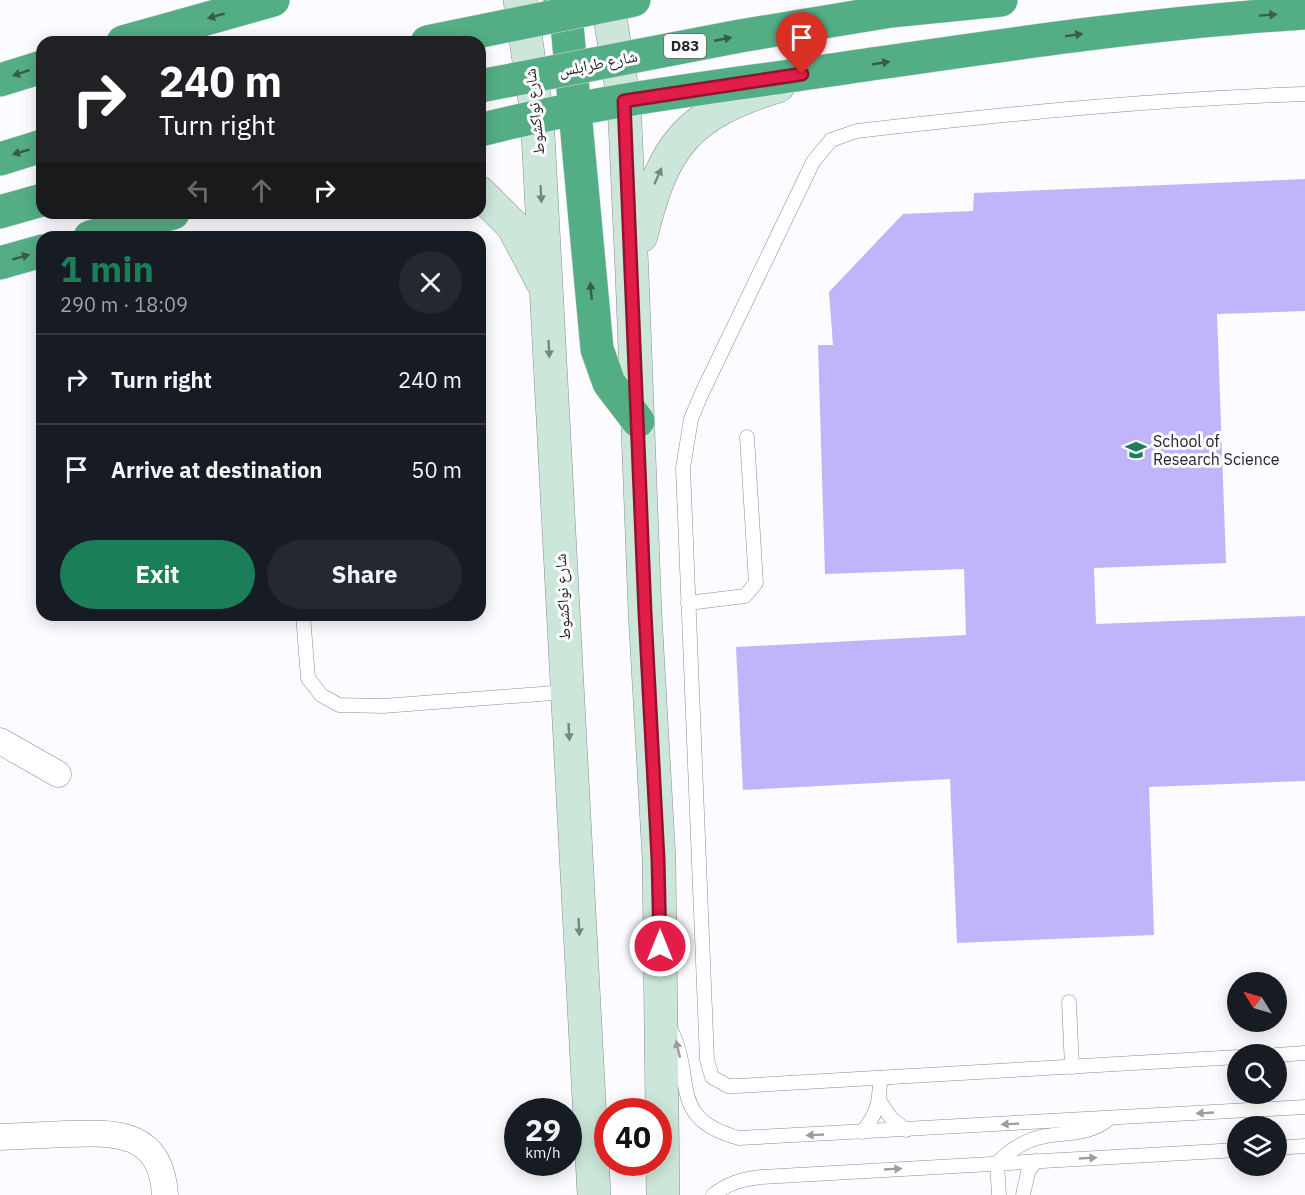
<!DOCTYPE html>
<html lang="en">
<head>
<meta charset="utf-8">
<style>
  :root { --surface:#171b24; --page:#242831; --text:#f1f3f6; --muted:#9ea1a6; --line:#363941; --accent:#1a7f58 }
  body { margin:0; font-family:"IBM Plex Sans","Noto Naskh Arabic",sans-serif; background:var(--page); color:var(--text); height:100vh; display:flex; flex-direction:column; font-size:22px; white-space:nowrap }
  * { box-sizing:border-box; margin:0 }
  p { font-size:20px; color:var(--muted) }
  .icon { flex:none; width:33px; height:33px; fill:none; stroke:currentColor; stroke-width:2; stroke-linecap:round; stroke-linejoin:round }
  .map { position:relative; flex:1; overflow:hidden }
  .details { position:absolute; left:36px; top:231px; width:450px; height:390px; display:flex; flex-direction:column; background:var(--surface); border-radius:18px; box-shadow:0 3px 15px #0003 }
  .details>* { flex:none }
  .hud { position:absolute; left:36px; top:36px; width:450px; height:183px; border-radius:18px; box-shadow:0 3px 15px #0003; background:#202124; color:#fff; overflow:hidden }
  .needle { width:39px; rotate:307deg }
  .fabs { position:absolute; left:1227px; top:972px; display:grid; gap:12px }
  .fabs a { display:grid; place-items:center; width:60px; height:60px; border-radius:50%; background:var(--surface); box-shadow:0 3px 15px #0003; font-size:30px }
  .speed { position:absolute; left:504px; top:1098px; display:flex; gap:12px; font-size:30px; font-weight:700; text-align:center }
  .speed>* { display:grid; place-content:center; width:78px; height:78px; border-radius:50%; background:var(--surface); box-shadow:0 3px 15px #0003; line-height:1 }
  .speed small { font-size:15px; font-weight:400 }
  .speed .limit { border:9px solid #d22; background:#fff; color:#111 }
  .pin { position:absolute; display:grid; place-items:center; width:51px; height:51px; color:#fff; margin:-62px -26px; border-radius:50% 50% 50% 0; rotate:-45deg; box-shadow:0 0 6px #0007 }
  .pin .icon { rotate:45deg }
  .me { position:absolute; width:66px; margin:-33px; rotate:0deg; stroke-linejoin:round; filter:drop-shadow(0 0 4px #0008) }
  .turn { display:flex; align-items:center; gap:21px; height:126px; padding:0 24px; font-size:27px }
  .turn .icon { width:78px; height:78px; stroke-width:2.5 }
  .turn b { display:block; font-size:42px; line-height:51px }
  .lanes { display:flex; align-items:center; height:57px; padding:0 24px; background:#0003; justify-content:center; gap:30px; direction:ltr }
  .lanes .off { opacity:.35 }
  .round { display:grid; place-items:center; flex:none; width:63px; height:63px; border-radius:32px; background:var(--page) }
  .summary { display:flex; align-items:center; justify-content:space-between; height:102px; padding:0 24px }
  h1 { font-size:36px; font-weight:700; line-height:45px; color:var(--accent) }
  .primary-button { display:flex; gap:12px; margin-top:auto; padding:12px 24px }
  .primary-button a { flex:1; height:69px; border-radius:36px; background:var(--accent); color:#fff; font-size:24px; font-weight:700; line-height:69px; text-align:center }
  .primary-button a+a { background:var(--page); color:var(--text) }
  ul { padding:0; list-style:none }
  li { display:flex; align-items:center; gap:18px; height:90px; padding:0 24px; border-top:2px solid var(--line) }
  li div { flex:1 }
  li b { display:block; font-size:22px }
  li em { font-style:normal }
  .map>svg:first-child { display:block }
</style>
</head>
<body>
<div class="map">
<svg width="1305" height="1195" viewBox="0 0 1305 1195">
  <rect width="100%" height="100%" fill="#fcfbff"/>
  <polygon fill="#c2b4fb" points="1305,179 1305,311 1217,314 1226,563 1094,568 1096,624 1305,616 1305,781 1149,787 1154,935 957,943 950,779 743,790 736,647 966,635 964,569 825,574 818,345 833,345 829,292 903,214 973,211 974,193"/>
  <g fill="none" stroke-linecap="round" stroke-linejoin="round">
    <defs>
      <g id="lane">
        <polyline points="688,603 745,596 756,583 747,437"/>
        <polyline points="303,615 308,678 321,695 339,705 383,706 566,692"/>
        <polyline points="1069,1002 1072,1067"/>
        <path d="M 672,1032 C 695,1081 668,1119 739,1138 L 1305,1107"/>
        <polyline points="1276,1055 1305,1053"/>
        <path d="M 1238,1057 L 737,1086 L 728,1086 L 712,1077 L 707,1060 L 683,468 L 691,419 L 701,395 L 813,162 L 831,140 L 857,131 C 1006,114 1155,99 1305,94"/>
        <polyline points="880,1102 891,1118 906,1130"/>
        <path d="M 862,1132 C 877,1115 880,1101 880,1078"/>
        <polyline points="1276,1148 1305,1146"/>
        <path d="M 713,1195 C 728,1183 743,1179 761,1177 L 1238,1150"/>
        <path d="M 999,1195 L 997,1163 C 1011,1149 1026,1139 1046,1136 C 1070,1132 1090,1135 1110,1118"/>
        <polyline points="1023,1195 1028,1172 1036,1161"/>
      </g>
      <g id="street">
        <polyline points="0,741 58,774"/>
        <path d="M 0,1137 C 22,1136 44,1135 66,1134 C 116,1132 161,1131 165,1195"/>
      </g>
      <g id="secondary">
        <polyline points="520,0 537,115 594,1195"/>
        <polyline points="607,0 624,101 632,273 645,613 659,859 663,1195"/>
        <polyline points="480,193 513,226 542,281"/>
        <path d="M 641,236 C 663,145 687,114 778,86"/>
      </g>
      <g id="highway">
        <polyline points="560,0 567,25 597,349 609,383 638,421"/>
        <polyline points="891,11 1001,0"/>
        <polyline points="123,42 273,0"/>
        <polyline points="0,80 42,67"/>
        <path d="M 480,130 C 593,101 709,88 824,71 C 984,48 1143,23 1305,13"/>
        <polyline points="0,159 42,146"/>
        <polyline points="0,212 42,200"/>
        <polyline points="90,237 173,213"/>
        <polyline points="0,263 42,251"/>
      </g>
    </defs>
    <use href="#lane" stroke="#8c8b93" stroke-width="15"/>
    <use href="#street" stroke="#8c8b93" stroke-width="27"/>
    <use href="#secondary" stroke="#8c8b93" stroke-width="34"/>
    <use href="#highway" stroke="#d8d8d8" stroke-width="34"/>
    <use href="#lane" stroke="#fff" stroke-width="14"/>
    <use href="#street" stroke="#fff" stroke-width="26"/>
    <use href="#secondary" stroke="#cce7da" stroke-width="33"/>
    <use href="#highway" stroke="#54ae85" stroke-width="33"/>
    <defs>
      <g id="highway-bridge">
        <polyline points="427,42 634,0"/>
        <polyline points="480,86 740,36 891,11"/>
      </g>
    </defs>
    <use href="#highway-bridge" stroke="#d8d8d8" stroke-width="34" stroke-linecap="butt"/>
    <use href="#highway-bridge" stroke="#54ae85" stroke-width="33"/>
  </g>
  <defs><path id="oneway-solid" d="M-6-.8H1V-3.2L6.5 0L1 3.2V.8H-6Z" transform="scale(1.5)"/></defs>
  <g fill="#385c4e">
    <use href="#oneway-solid" transform="translate(1268 15) rotate(-4)"/>
    <use href="#oneway-solid" transform="translate(216 16) rotate(164)"/>
    <use href="#oneway-solid" transform="translate(1074 35) rotate(-7)"/>
    <use href="#oneway-solid" transform="translate(723 39) rotate(-11)"/>
    <use href="#oneway-solid" transform="translate(881 63) rotate(-9)"/>
    <use href="#oneway-solid" transform="translate(21 73) rotate(162)"/>
    <use href="#oneway-solid" transform="translate(21 152) rotate(164)"/>
    <use href="#oneway-solid" transform="translate(21 257) rotate(-16)"/>
    <use href="#oneway-solid" transform="translate(591 291) rotate(-95)"/>
  </g>
  <g fill="#798682">
    <use href="#oneway-solid" transform="translate(658 176) rotate(-66)"/>
    <use href="#oneway-solid" transform="translate(541 194) rotate(87)"/>
    <use href="#oneway-solid" transform="translate(549 349) rotate(87)"/>
    <use href="#oneway-solid" transform="translate(569 732) rotate(87)"/>
    <use href="#oneway-solid" transform="translate(579 927) rotate(87)"/>
  </g>
  <g fill="#9d9d9f">
    <use href="#oneway-solid" transform="translate(678 1049) rotate(-103)"/>
    <use href="#oneway-solid" transform="translate(1205 1113) rotate(177)"/>
    <use href="#oneway-solid" transform="translate(1010 1124) rotate(177)"/>
    <use href="#oneway-solid" transform="translate(815 1135) rotate(177)"/>
    <use href="#oneway-solid" transform="translate(1088 1158) rotate(-3)"/>
    <use href="#oneway-solid" transform="translate(893 1169) rotate(-3)"/>
  </g>
  <g fill="none" stroke-linecap="round" stroke-linejoin="round">
    <defs>
      <polyline id="route" points="660,946 658,859 645,613 624,101 802,74"/>
    </defs>
    <use href="#route" stroke="#92132f" stroke-width="15"/>
    <use href="#route" stroke="#e11d48" stroke-width="10"/>
  </g>
  <defs>
    <symbol id="school-bare" viewBox="-9 -9 18 18"><path d="M0-5L7-2L0 1L-7-2ZM-4 1L0 2.5L4 1V4Q0 6-4 4Z" fill="#1a7f58" stroke="#fcfbff" stroke-width="2.5" paint-order="stroke"/></symbol>
  </defs>
  <g fill-rule="evenodd">
    <use href="#school-bare" x="1121" y="435" width="30" height="30"/>
  </g>
  <g text-anchor="middle" stroke-width="6" stroke-linejoin="round" paint-order="stroke">
    <rect fill="#fcfbff" stroke="#666669" stroke-width="1.5" x="664" y="34" width="42" height="24" rx="4.5"/>
    <g font-size="15" font-weight="bold" fill="#262629">
      <text x="685" y="51">D83</text>
    </g>
    <g font-size="16" fill="#262629" stroke="#fcfbff">
      <text transform="translate(598 63) rotate(-11)" y="6">شارع طرابلس</text>
      <text transform="translate(534 112) rotate(-96)" y="6">شارع نواكشوط</text>
      <text transform="translate(562 597) rotate(-93)" y="6">شارع نواكشوط</text>
    </g>
    <g font-size="16" fill="#262629" stroke="#fcfbff" text-anchor="start">
      <text x="1153" y="447">School of<tspan x="1153" dy="18">Research Science</tspan></text>
    </g>
  </g>
</svg>
<div class="fabs">
<a><svg class="needle" viewBox="-14 -14 28 28"><path d="M0-13l5 13h-10z" fill="#e53935"/><path d="M0 13l5-13h-10z" fill="#9ea1a6"/></svg></a>
<a><svg class="icon" aria-label="search" viewBox="0 0 24 24"><circle cx="10" cy="10" r="6"/><path d="M15 15l6 6"/></svg></a>
<a><svg class="icon" aria-label="layers" viewBox="0 0 24 24"><path d="M12 4l9 5-9 5-9-5zM3 14l9 5 9-5"/></svg></a>
</div>
<div class="speed"><div>29<small>km/h</small></div><div class="limit">40</div></div>
<div class="pin" style="left:802px;top:74px;background:#d93025"><svg class="icon" aria-label="arrive" viewBox="0 0 24 24"><path d="M6 21V4h12l-3 4 3 4H6"/></svg></div>
<svg class="me" style="left:660px;top:946px" viewBox="-20 -20 40 40"><circle r="17" fill="#e11d48" stroke="#fff" stroke-width="3"/><path d="M0-11L8 9 0 5-8 9z" fill="#fff"/></svg>
<div class="hud">
<div class="turn"><svg class="icon" aria-label="right" viewBox="0 0 24 24"><path d="M7 20v-9h11M14 6l5 5-5 5"/></svg><div><b>240 m</b>Turn right</div></div>
<div class="lanes"><svg class="icon off" aria-label="left" viewBox="0 0 24 24"><path d="M17 20v-9H6M10 6l-5 5 5 5"/></svg><svg class="icon off" aria-label="ahead" viewBox="0 0 24 24"><path d="M12 20V5M6 11l6-6 6 6"/></svg><svg class="icon" aria-label="right" viewBox="0 0 24 24"><path d="M7 20v-9h11M14 6l5 5-5 5"/></svg></div>
</div>
<section class="details">
<div class="summary"><div><h1>1 min</h1><p>290 m · 18:09</p></div><a class="round"><svg class="icon" aria-label="close" viewBox="0 0 24 24"><path d="M6 6l12 12M18 6L6 18"/></svg></a></div>
<ul>
<li><svg class="icon" aria-label="right" viewBox="0 0 24 24"><path d="M7 20v-9h11M14 6l5 5-5 5"/></svg><div><b>Turn right</b></div><em>240 m</em></li>
<li><svg class="icon" aria-label="arrive" viewBox="0 0 24 24"><path d="M6 21V4h12l-3 4 3 4H6"/></svg><div><b>Arrive at destination</b></div><em>50 m</em></li>
</ul>
<div class="primary-button"><a>Exit</a><a>Share</a></div>
</section>
</div>
</body>
</html>
